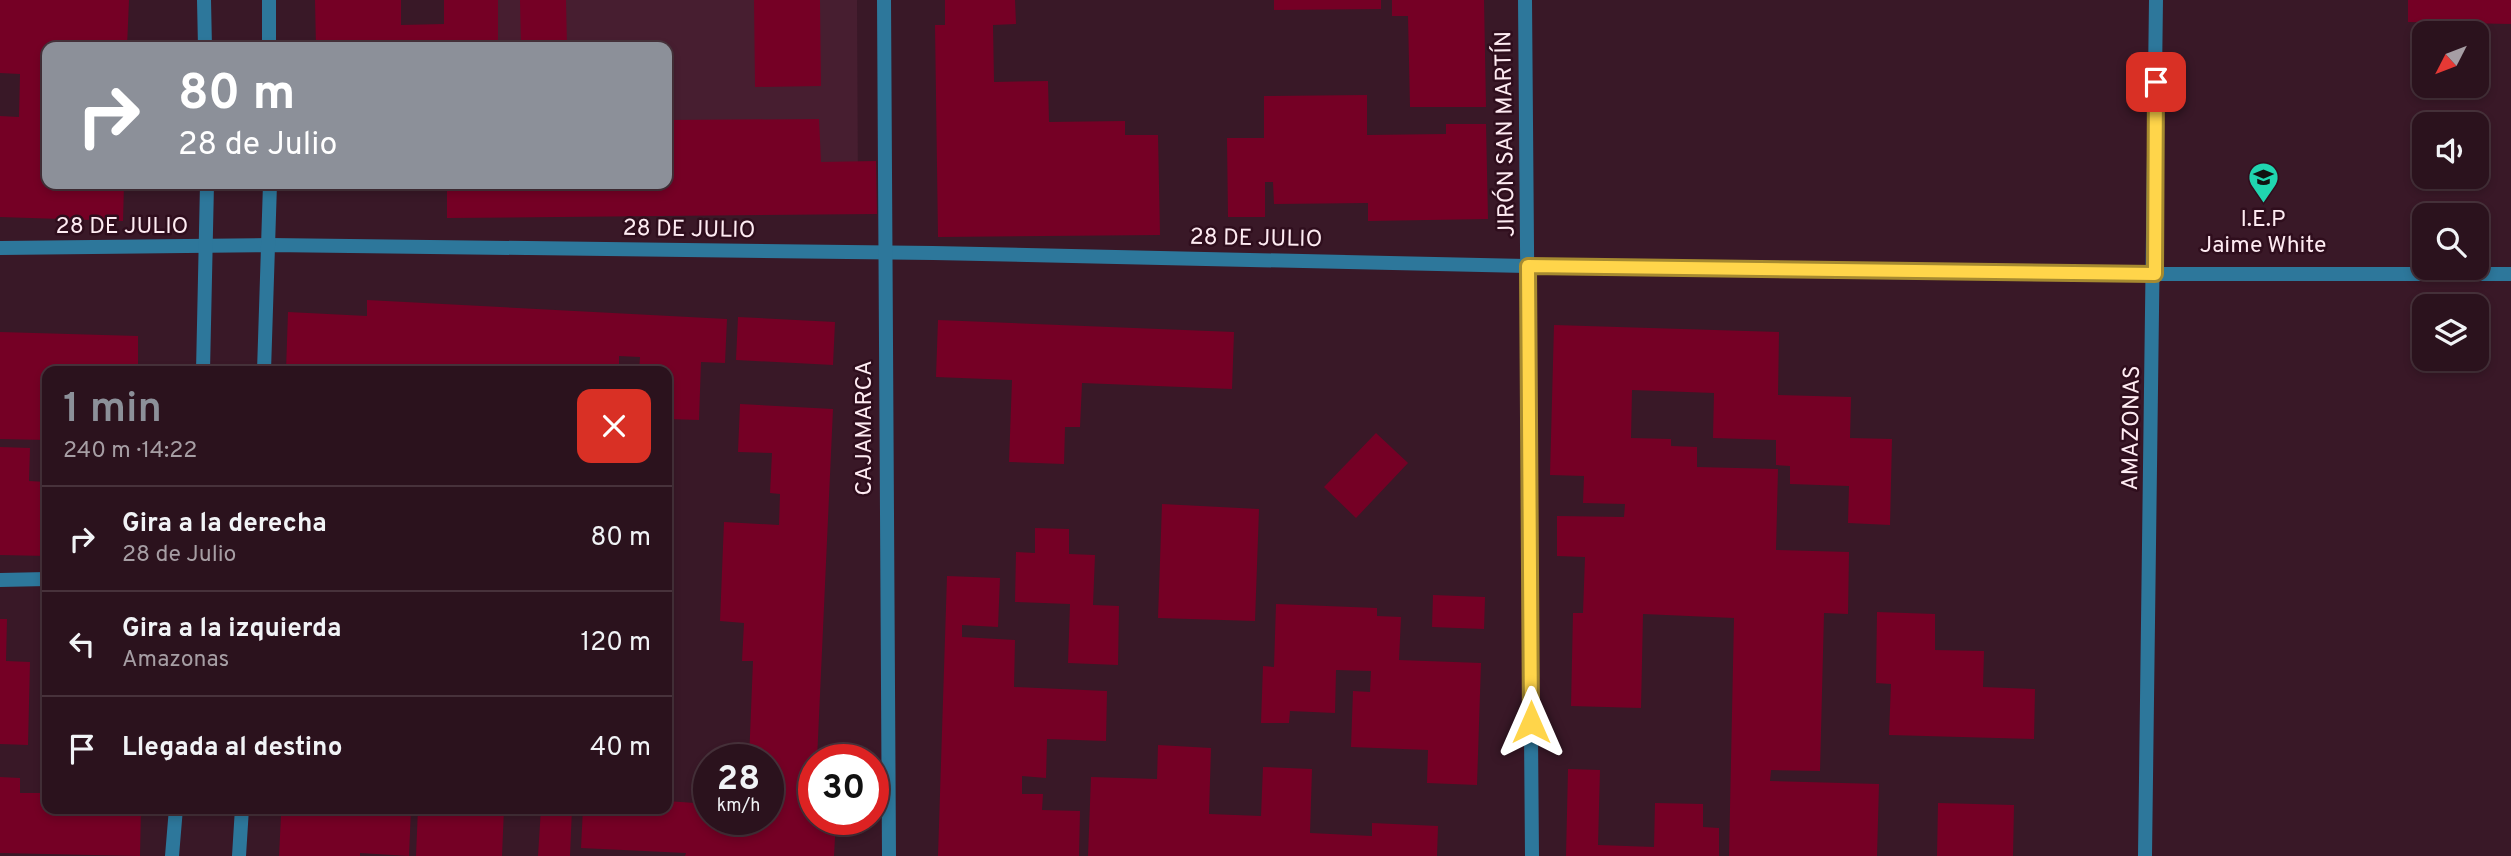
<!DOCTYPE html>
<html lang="es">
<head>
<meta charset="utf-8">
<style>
  :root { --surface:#2b121d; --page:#37202a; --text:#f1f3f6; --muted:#a69ea4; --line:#47323b; --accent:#8c9099 }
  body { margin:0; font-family:Overpass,sans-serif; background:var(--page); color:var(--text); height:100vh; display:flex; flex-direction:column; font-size:26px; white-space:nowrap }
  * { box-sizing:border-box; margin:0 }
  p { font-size:23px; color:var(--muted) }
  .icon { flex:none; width:38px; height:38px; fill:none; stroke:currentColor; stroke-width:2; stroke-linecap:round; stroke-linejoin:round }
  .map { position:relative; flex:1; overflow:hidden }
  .side { position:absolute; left:42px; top:366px; width:630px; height:448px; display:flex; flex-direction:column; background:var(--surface); border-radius:14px; box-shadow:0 4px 10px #0003,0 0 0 2px var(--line) }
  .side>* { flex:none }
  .top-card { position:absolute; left:42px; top:42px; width:630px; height:147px; border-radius:14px; box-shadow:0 4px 10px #0003,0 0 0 2px var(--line); background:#8c9099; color:#fff; overflow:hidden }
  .needle { width:46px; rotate:228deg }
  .buttons { position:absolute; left:2412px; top:21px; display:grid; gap:14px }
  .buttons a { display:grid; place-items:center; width:77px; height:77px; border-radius:14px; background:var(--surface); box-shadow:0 4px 10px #0003,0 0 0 2px var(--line); font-size:35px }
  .speed { position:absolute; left:693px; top:744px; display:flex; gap:14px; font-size:35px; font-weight:700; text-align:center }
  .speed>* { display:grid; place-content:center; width:91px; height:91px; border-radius:50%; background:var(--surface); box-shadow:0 4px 10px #0003,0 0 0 2px var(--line); line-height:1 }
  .speed small { font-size:18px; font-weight:400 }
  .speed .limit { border:10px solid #d22; background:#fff; color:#111 }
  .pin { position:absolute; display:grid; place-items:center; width:60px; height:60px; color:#fff; margin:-30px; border-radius:14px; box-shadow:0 4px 10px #0006 }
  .me { position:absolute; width:77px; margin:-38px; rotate:0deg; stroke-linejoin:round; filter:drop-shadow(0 0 5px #0008) }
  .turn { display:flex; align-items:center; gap:24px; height:147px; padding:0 21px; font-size:32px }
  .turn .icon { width:91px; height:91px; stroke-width:2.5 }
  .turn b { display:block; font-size:49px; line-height:60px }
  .round { display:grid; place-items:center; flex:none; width:74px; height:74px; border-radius:14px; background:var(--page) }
  .headline { display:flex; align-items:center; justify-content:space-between; height:119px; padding:0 21px }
  h1 { font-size:42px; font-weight:600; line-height:52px; color:var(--accent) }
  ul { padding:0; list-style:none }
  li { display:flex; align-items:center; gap:21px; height:105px; padding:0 21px; border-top:2px solid var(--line) }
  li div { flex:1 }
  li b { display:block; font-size:26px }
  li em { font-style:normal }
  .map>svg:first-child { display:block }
</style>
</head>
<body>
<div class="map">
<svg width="2511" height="856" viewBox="0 0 2511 856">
  <rect width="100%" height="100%" fill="#391827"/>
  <polygon fill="#471e30" points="456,0 857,0 858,196 459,187 459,184 667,184 667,47 457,47"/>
  <g fill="#750025">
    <polygon points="0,0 129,0 127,47 47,47 47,184 124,184 123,221 0,217 0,116 19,117 20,74 0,73"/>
    <polygon points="315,0 401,0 401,25 444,24 444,0 498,0 498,47 316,47"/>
    <polygon points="520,0 566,0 567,47 521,47"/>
    <polygon points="754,0 820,0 821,86 755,87"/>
    <polygon points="945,0 1015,0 1016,24 993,25 994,82 1048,81 1049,122 1125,121 1125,135 1158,135 1160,235 938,237 935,25 945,25"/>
    <polygon points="1274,0 1381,0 1381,9 1274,10"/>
    <polygon points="1392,0 1484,0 1486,107 1410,107 1408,16 1392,16"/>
    <polygon points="2408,0 2511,0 2511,24 2408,22"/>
    <polygon points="1367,95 1367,135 1446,134 1446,124 1486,124 1488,219 1368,221 1368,203 1274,204 1273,182 1265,182 1265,217 1228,217 1227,138 1264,138 1264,96"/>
    <polygon points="819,119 821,162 876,161 877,214 447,218 447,184 667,184 667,120"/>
    <polygon points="367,300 727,319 725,363 701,362 699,420 667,419 667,371 639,371 640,357 619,356 619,371 286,371 288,312 367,316"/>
    <polygon points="738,317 835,322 833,365 736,360"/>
    <polygon points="938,320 1234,332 1232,389 1082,383 1080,427 1065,427 1064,464 1009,462 1012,380 936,377"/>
    <polygon points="1554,325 1779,332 1778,395 1851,397 1850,438 1892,439 1890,525 1848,523 1849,486 1790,484 1790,466 1776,465 1776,440 1713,438 1714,393 1632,390 1631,438 1671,439 1671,446 1697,447 1697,467 1778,469 1776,550 1849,552 1848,614 1824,613 1820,771 1771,770 1770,781 1879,784 1877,856 1729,856 1734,618 1643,614 1641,708 1571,706 1573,613 1583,613 1585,557 1557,556 1557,516 1624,517 1625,504 1583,503 1584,476 1550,475"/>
    <polygon points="0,332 138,336 138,371 47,371 47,440 0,439"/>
    <polygon points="740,404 833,409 817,760 814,760 814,819 836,819 834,856 685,856 686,853 581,848 583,808 667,808 667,801 709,804 709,819 768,819 768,760 749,760 753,661 742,661 744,623 720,621 724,522 779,525 780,494 770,493 772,453 738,452"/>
    <polygon points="1376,433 1408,463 1356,518 1324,487"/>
    <polygon points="0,447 30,448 29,481 47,482 47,556 0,555"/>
    <polygon points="1162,504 1259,509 1255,621 1158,618"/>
    <polygon points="1035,528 1069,529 1069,554 1095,555 1093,605 1119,606 1118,665 1068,663 1070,604 1015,602 1016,552 1035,553"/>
    <polygon points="947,576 1000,578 998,627 962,625 962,637 1015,640 1014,687 1107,691 1106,741 1047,739 1046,778 1022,776 1022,794 1043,794 1042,810 1080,811 1079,856 938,856"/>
    <polygon points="1433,595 1485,597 1484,629 1432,627"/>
    <polygon points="1276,604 1377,608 1377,616 1401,617 1399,660 1481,663 1477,785 1427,783 1428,750 1351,747 1353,691 1370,692 1371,671 1336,670 1335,713 1290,711 1289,723 1261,723 1263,666 1274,667"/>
    <polygon points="1877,612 1935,614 1935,650 1984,651 1983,687 2035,689 2034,739 1889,735 1891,684 1876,683"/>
    <polygon points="0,619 7,619 6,661 30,662 28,745 0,744"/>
    <polygon points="1158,745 1211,748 1209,814 1261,816 1263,767 1312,769 1310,833 1372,836 1372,823 1438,826 1437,856 1088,856 1091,777 1157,779"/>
    <polygon points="1568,769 1600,770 1598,845 1654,847 1655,803 1703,804 1703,827 1719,828 1719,856 1566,856"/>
    <polygon points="0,777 20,778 20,793 47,793 47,808 141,808 140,856 0,853"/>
    <polygon points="1938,803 2014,805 2013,856 1937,856"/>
    <polygon points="265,808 411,808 409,856 360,853 360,856 279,856 281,816 265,815"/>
    <polygon points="418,808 504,808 502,856 416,856"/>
    <polygon points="541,808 572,808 570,856 538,856"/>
  </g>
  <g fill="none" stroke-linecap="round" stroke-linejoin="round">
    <polyline stroke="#2d779b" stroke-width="14" points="0,580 47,579"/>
    <g stroke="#2d779b" stroke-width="14">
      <polyline points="1525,0 1532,856"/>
      <polyline points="0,248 270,245 933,253 1528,266 2155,274 2511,274"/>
      <polyline points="2145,856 2156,0"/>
    </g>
    <g stroke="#2d779b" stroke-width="14">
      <polyline points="204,0 205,47"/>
      <polyline points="269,0 269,47"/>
      <polyline points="884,0 889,856"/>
      <polyline points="203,371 207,184"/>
      <polyline points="264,371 270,184"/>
      <polyline points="172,856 176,808"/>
      <polyline points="239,856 242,808"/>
    </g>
  </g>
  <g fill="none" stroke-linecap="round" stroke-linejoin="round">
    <defs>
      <polyline id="route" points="1531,722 1528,266 2155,274 2156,82"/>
    </defs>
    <use href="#route" stroke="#a68a30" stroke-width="18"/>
    <use href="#route" stroke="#ffd54a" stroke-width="12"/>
  </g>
  <defs>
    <symbol id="school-pin" viewBox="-11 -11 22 30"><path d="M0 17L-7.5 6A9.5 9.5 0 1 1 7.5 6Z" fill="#20d5b0" stroke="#2f0e1d"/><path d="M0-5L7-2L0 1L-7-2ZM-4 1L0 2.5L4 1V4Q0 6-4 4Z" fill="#111"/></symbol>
  </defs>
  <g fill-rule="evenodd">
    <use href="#school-pin" x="2246" y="160" width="35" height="47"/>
  </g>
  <g text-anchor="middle" stroke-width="5" stroke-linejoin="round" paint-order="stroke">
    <g font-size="23" fill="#feebf2" stroke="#2f0e1d">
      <text transform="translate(1504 134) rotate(-91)" y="8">JIRÓN SAN MARTÍN</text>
      <text x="122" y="233">28 DE JULIO</text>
      <text transform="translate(689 228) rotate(1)" y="8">28 DE JULIO</text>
      <text transform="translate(1256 237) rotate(1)" y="8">28 DE JULIO</text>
      <text transform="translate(863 428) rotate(-90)" y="8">CAJAMARCA</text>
      <text transform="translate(2130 428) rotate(-89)" y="8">AMAZONAS</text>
    </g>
    <g font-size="23" fill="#feebf2" stroke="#2f0e1d">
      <text x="2263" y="226">I.E.P<tspan x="2263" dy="26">Jaime White</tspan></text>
    </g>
  </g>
</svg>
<div class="buttons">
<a><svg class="needle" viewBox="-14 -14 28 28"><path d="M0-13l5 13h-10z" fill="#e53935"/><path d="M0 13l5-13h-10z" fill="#a69ea4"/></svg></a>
<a><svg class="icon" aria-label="sound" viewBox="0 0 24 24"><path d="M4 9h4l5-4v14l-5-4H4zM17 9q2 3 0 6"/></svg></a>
<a><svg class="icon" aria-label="search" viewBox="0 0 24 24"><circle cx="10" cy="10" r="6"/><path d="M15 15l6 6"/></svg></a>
<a><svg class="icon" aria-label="layers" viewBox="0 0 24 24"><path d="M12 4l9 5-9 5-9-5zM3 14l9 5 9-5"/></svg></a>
</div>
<div class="speed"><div>28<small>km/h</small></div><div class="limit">30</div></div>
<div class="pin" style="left:2156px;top:82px;background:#d93025"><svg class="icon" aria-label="arrive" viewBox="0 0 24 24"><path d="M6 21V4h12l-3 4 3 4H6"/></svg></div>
<svg class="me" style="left:1531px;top:722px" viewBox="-20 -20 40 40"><path d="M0-17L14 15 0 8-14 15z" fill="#ffd54a" stroke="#fff" stroke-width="4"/></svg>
<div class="top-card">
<div class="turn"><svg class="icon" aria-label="right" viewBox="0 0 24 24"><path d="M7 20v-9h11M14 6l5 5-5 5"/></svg><div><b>80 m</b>28 de Julio</div></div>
</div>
<section class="side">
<div class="headline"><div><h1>1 min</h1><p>240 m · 14:22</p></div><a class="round" style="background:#d93025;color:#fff"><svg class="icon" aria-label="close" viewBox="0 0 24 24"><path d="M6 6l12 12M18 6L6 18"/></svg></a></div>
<ul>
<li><svg class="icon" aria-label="right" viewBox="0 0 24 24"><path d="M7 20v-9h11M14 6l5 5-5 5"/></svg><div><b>Gira a la derecha</b><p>28 de Julio</p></div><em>80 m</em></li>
<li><svg class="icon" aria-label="left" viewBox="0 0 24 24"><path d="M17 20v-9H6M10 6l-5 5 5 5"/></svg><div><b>Gira a la izquierda</b><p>Amazonas</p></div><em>120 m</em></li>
<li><svg class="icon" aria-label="arrive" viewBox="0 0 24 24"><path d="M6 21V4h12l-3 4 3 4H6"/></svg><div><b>Llegada al destino</b></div><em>40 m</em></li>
</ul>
</section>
</div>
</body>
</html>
